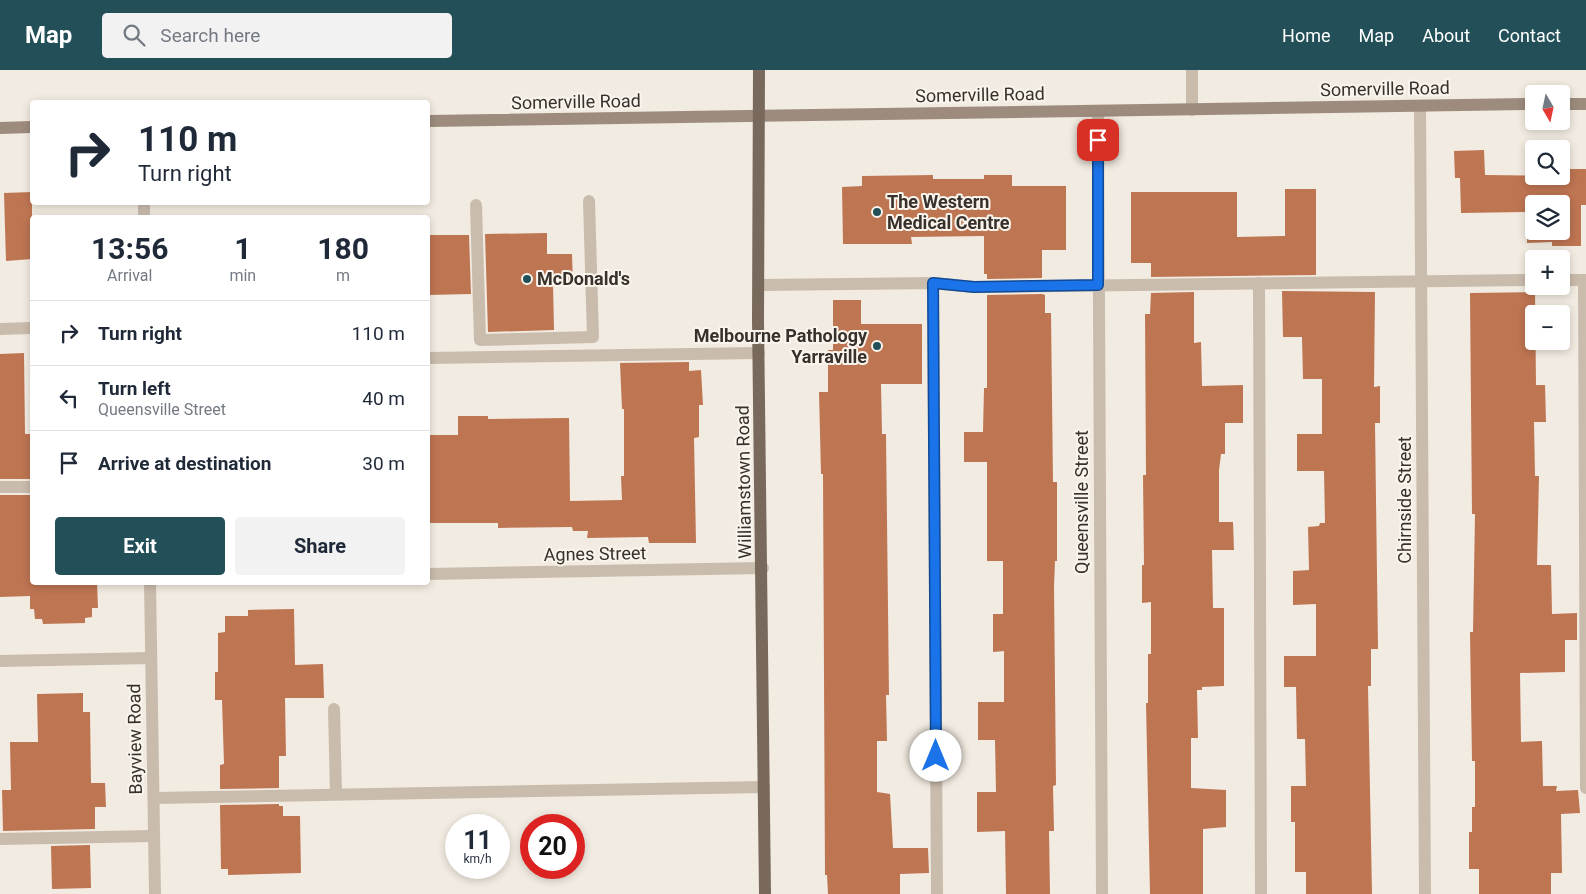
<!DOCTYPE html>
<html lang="en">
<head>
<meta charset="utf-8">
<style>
  :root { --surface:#fff; --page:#f2f2f3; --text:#1f2937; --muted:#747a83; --line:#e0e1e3; --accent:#235058 }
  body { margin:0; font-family:Roboto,sans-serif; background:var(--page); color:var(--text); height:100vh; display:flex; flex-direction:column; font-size:19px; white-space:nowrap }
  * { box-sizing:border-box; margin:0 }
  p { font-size:16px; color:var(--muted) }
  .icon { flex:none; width:28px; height:28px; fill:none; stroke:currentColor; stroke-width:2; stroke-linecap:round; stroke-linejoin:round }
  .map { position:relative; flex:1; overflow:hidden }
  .sheet { position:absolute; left:30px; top:145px; width:400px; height:370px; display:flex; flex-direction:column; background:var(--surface); border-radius:5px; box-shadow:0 2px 8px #0003 }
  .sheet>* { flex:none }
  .guide { position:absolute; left:30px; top:30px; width:400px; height:105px; border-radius:5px; box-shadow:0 2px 8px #0003; background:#fff; color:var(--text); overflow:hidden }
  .needle { width:32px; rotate:171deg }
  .buttons { position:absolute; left:1525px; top:15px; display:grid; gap:10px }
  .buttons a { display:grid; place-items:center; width:45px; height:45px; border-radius:5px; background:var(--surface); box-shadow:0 2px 8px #0003; font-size:25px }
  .speed { position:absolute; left:445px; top:744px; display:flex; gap:10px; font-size:25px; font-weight:700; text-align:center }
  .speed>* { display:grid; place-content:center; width:65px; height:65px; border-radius:50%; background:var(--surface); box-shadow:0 2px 8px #0003; line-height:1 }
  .speed small { font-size:12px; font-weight:400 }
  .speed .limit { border:8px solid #d22; background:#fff; color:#111 }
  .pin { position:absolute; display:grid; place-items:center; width:42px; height:42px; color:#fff; margin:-21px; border-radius:10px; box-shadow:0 2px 8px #0006 }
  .me { position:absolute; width:55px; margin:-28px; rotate:0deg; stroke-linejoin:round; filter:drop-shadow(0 0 4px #0008) }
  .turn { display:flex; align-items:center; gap:18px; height:105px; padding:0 25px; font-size:22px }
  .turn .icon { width:65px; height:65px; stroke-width:2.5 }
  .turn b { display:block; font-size:35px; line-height:42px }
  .eta { display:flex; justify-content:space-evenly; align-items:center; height:85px; text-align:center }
  .eta b { font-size:30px; font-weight:700; line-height:35px }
  .action { display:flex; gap:10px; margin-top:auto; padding:10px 25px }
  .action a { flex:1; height:58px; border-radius:5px; background:var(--accent); color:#fff; font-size:20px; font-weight:700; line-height:58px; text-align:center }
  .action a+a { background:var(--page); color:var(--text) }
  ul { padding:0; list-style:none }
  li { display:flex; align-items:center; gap:15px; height:65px; padding:0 25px; border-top:1px solid var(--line) }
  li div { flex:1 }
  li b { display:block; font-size:19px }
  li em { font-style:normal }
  header { display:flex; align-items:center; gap:30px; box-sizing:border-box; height:70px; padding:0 25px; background:var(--accent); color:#fff }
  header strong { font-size:24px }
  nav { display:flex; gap:28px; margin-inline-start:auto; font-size:18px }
  .search { width:350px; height:45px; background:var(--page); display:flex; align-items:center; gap:12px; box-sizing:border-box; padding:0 18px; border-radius:5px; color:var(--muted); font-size:19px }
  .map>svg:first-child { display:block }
</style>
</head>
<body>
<header>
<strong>Map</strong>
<div class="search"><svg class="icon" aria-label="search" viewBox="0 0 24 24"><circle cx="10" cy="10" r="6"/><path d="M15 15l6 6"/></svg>Search here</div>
<nav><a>Home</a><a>Map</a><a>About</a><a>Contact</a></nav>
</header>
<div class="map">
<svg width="1586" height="824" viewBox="0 0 1586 824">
  <rect width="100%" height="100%" fill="#f2ebe1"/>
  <g fill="#be7552" fill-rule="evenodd">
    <path d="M 1484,80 L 1485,105 L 1561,106 L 1561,99 L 1586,99 L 1586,135 L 1581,135 L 1581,176 L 1552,176 L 1552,172 L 1527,173 L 1527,142 L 1461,143 L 1460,108 L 1455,108 L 1454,81 ZM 1534,134 L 1561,134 L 1561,161 L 1534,161 Z"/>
    <polygon points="933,105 933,109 984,109 984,105 1012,105 1012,116 1066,116 1066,180 1042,180 1042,208 987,209 987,204 984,204 984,166 911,167 912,174 843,174 842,117 862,116 862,106"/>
    <polygon points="1285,119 1316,119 1316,205 1151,207 1151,193 1131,193 1131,122 1237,122 1237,167 1285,166"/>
    <polygon points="32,122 32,189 6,191 4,123"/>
    <polygon points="547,163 547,184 572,184 573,214 553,214 554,260 488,262 485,164"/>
    <polygon points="428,165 469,165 471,224 428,225"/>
    <polygon points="1282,221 1375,222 1374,317 1380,316 1380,353 1375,353 1378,579 1371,579 1371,616 1368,616 1372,824 1306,824 1306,802 1295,802 1295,752 1291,752 1291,716 1306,716 1305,669 1297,669 1296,617 1284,617 1284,586 1316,586 1316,534 1293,535 1293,501 1309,500 1308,457 1319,456 1320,453 1325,453 1324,401 1297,401 1297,364 1322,364 1322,309 1303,309 1302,267 1283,267"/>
    <polygon points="1194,222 1194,273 1201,272 1202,316 1243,315 1243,353 1225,353 1225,384 1221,384 1219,400 1219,452 1233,452 1234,480 1212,480 1213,538 1224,538 1224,616 1202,617 1202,620 1197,620 1198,668 1191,668 1191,718 1226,720 1226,757 1203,759 1203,824 1150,824 1146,633 1148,633 1148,584 1151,584 1151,532 1142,533 1142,495 1144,495 1143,405 1146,405 1145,244 1150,244 1151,223"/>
    <polygon points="1535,222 1536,315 1545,315 1546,352 1534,352 1535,406 1539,406 1537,495 1551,495 1552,544 1577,543 1577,570 1565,570 1565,602 1520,603 1521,672 1542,671 1543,716 1557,716 1556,721 1578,720 1580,743 1561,744 1562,803 1551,803 1551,824 1479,824 1479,799 1469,799 1469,762 1472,762 1472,737 1475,737 1475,691 1472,691 1470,562 1473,562 1475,444 1472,444 1470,223"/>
    <polygon points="1042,224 1045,225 1045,243 1051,243 1053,412 1057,412 1057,491 1055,491 1054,516 1056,715 1053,716 1054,761 1049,761 1050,824 1006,824 1005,761 977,762 977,722 996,722 995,670 978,670 978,632 1004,632 1004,581 993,582 993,544 1003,544 1003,491 987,491 987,392 964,392 964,362 983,362 984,318 987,318 987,225"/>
    <polygon points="833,230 861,230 861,254 922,254 922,314 881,314 882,364 886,364 889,625 886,625 887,671 877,671 877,722 890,724 893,778 928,778 929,803 900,804 900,824 828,824 827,805 825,805 823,404 821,404 819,322 828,322 828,280 833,280"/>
    <polygon points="24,283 25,364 32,364 32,409 0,409 0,284"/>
    <polygon points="689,292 689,301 701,300 703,335 699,335 699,367 694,368 696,473 649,473 648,467 587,468 588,461 573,461 572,457 498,458 498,453 430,453 430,447 428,447 428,371 429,365 458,365 458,346 488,346 488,349 569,348 570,431 622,430 621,406 624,406 624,339 622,339 620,293"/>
    <polygon points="0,425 32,425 32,512 97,512 98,538 92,538 92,547 85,548 85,553 43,554 42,549 35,549 34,539 30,539 30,526 0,527"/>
    <polygon points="294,539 295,595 323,594 324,628 285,628 286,686 279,686 279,718 220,719 220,695 224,694 222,630 215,630 215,602 218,602 218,563 225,562 225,546 248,546 248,540"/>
    <polygon points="83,623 83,642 90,642 91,713 105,713 106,737 95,737 95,759 3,761 2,720 11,720 10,672 38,672 37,624"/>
    <polygon points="279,734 279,736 283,736 283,746 300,746 301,803 228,805 228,799 221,799 220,735"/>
    <polygon points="90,775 91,818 52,819 51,776"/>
  </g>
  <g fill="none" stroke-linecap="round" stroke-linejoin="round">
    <g stroke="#cabcad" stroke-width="12">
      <polyline points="476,135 480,270 593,267 589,131"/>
      <polyline points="1561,210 1586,210"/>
      <polyline points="1584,210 1586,718"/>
      <polyline points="933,213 937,824"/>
      <polyline points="1259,213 1261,824"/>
      <polyline points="759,215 933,213 974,217 1534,210"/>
      <polyline points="0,259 32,258"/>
      <polyline points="428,288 759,283"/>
      <polyline points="0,417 32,417"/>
      <polyline points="334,639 336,724"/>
      <polyline points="154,728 764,717"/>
      <polyline points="0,769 154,766"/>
    </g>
    <g stroke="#cabcad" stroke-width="12">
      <polyline points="1192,0 1192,40"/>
      <polyline points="1420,36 1425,824"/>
      <polyline points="1098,41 1102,824"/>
      <polyline points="144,132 144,148"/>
      <polyline points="428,504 763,498"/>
      <polyline points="150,512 155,824"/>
      <polyline points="0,591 151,588"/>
    </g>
    <g stroke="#9d8c7e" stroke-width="12">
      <polyline points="1561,34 1586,34"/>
      <polyline points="428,51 1534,34"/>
      <polyline points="0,58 32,57"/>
    </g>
    <polyline stroke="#79695d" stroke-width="12" points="759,0 758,250 765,824"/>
  </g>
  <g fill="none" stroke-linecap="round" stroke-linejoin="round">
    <defs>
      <polyline id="route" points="936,686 933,213 974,217 1098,215 1098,70"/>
    </defs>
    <use href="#route" stroke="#114b97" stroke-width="12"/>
    <use href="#route" stroke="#1a73e8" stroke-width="9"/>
  </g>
  <g fill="#235058" stroke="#f9f5ed" stroke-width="2">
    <circle cx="877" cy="142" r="5"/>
    <circle cx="527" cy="209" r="5"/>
    <circle cx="877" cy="276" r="5"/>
  </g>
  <g text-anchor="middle" stroke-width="4" stroke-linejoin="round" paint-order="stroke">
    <g font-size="18" fill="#38302b" stroke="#f9f5ed">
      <text transform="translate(1385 19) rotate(-1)" y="6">Somerville Road</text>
      <text transform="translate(980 25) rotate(-1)" y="6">Somerville Road</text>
      <text transform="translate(576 32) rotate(-1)" y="6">Somerville Road</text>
      <text transform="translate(744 412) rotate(-91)" y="6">Williamstown Road</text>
      <text transform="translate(1405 430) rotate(-90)" y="6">Chirnside Street</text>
      <text transform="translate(1082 432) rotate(-90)" y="6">Queensville Street</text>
      <text transform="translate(595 484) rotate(-1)" y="6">Agnes Street</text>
      <text transform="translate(135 669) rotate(-91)" y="6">Bayview Road</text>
    </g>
    <g font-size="18" font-weight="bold" fill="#38302b" stroke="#f9f5ed" text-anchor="start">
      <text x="887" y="138">The Western<tspan x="887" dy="21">Medical Centre</tspan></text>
      <text x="537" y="215">McDonald's</text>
      <text x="867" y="272" text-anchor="end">Melbourne Pathology<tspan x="867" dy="21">Yarraville</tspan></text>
    </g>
  </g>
</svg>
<div class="buttons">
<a><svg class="needle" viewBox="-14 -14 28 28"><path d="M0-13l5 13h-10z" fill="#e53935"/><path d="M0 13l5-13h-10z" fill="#747a83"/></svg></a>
<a><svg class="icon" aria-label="search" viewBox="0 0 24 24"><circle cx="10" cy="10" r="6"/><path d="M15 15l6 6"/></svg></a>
<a><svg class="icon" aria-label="layers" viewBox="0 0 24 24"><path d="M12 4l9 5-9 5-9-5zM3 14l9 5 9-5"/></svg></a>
<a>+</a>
<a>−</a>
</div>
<div class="speed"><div>11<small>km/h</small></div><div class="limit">20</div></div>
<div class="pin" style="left:1098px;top:70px;background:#d93025"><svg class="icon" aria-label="arrive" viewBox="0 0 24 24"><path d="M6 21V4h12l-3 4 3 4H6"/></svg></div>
<svg class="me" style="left:936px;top:686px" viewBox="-20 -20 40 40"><circle r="19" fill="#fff"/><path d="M0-13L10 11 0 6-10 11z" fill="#1a73e8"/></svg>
<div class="guide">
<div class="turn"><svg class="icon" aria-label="right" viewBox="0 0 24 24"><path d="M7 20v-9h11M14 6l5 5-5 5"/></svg><div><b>110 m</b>Turn right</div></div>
</div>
<section class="sheet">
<div class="eta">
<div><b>13:56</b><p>Arrival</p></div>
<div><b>1</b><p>min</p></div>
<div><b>180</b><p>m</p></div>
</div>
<ul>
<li><svg class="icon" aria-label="right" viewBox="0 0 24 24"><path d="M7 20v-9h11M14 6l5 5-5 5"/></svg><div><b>Turn right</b></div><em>110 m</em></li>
<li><svg class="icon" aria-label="left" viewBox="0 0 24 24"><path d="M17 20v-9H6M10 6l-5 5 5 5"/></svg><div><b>Turn left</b><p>Queensville Street</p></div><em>40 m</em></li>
<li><svg class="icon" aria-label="arrive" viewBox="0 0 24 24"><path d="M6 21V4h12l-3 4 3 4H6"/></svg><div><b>Arrive at destination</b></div><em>30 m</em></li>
</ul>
<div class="action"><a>Exit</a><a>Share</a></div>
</section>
</div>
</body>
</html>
